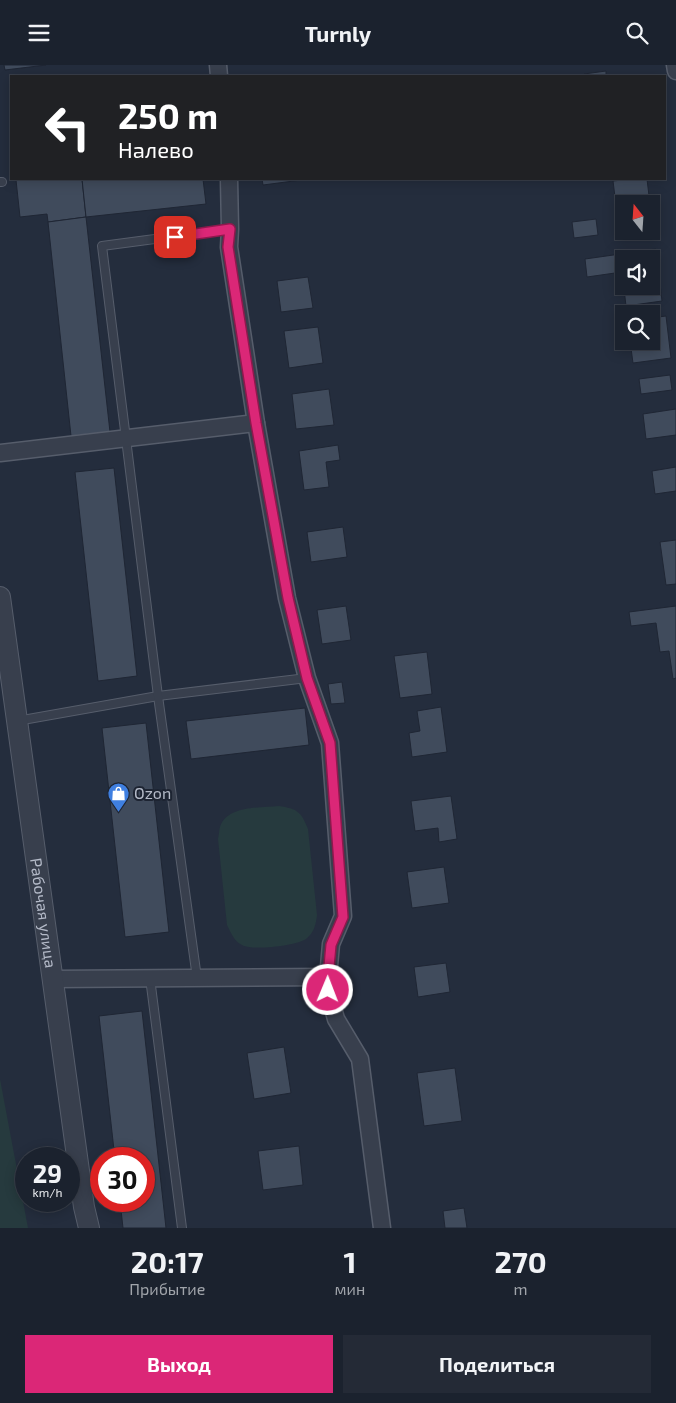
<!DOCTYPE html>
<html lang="ru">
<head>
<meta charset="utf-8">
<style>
  :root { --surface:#1b222e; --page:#242a36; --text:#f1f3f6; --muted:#a0a4aa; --line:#393f4a; --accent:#db2777 }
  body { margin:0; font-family:"Exo 2",sans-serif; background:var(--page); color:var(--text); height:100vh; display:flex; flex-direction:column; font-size:19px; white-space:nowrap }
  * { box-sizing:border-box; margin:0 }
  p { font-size:16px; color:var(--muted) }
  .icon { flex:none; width:28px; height:28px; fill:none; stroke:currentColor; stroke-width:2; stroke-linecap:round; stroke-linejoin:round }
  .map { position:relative; height:1163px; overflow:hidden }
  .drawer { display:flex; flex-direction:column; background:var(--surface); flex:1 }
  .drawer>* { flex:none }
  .guide { position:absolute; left:10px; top:10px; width:656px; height:105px; border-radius:0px; box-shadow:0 2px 12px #0003,0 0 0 1px var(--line); background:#202124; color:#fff; overflow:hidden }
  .needle { width:32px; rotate:343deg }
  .controls { position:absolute; left:615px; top:130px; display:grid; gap:10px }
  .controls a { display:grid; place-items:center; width:45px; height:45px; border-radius:0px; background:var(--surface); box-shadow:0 2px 12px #0003,0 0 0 1px var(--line); font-size:25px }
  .speed { position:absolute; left:15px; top:1082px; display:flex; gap:10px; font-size:25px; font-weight:700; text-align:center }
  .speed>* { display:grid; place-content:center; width:65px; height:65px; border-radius:50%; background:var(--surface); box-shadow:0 2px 12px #0003,0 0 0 1px var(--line); line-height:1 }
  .speed small { font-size:12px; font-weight:400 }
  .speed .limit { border:8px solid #d22; background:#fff; color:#111 }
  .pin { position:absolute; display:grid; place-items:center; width:42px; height:42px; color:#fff; margin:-21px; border-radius:10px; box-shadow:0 2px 8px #0006 }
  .me { position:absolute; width:55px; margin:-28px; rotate:1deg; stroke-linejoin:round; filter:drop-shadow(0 0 4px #0008) }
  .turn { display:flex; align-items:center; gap:18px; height:105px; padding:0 25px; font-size:22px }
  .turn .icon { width:65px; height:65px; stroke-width:2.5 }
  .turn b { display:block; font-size:35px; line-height:42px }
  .eta { display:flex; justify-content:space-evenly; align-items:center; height:85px; text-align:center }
  .eta b { font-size:30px; font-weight:700; line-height:35px }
  .action { display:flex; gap:10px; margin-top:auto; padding:10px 25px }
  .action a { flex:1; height:58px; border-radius:0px; background:var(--accent); color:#fff; font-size:20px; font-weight:700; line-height:58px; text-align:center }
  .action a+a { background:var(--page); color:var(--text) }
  header { display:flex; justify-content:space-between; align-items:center; height:65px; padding:0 25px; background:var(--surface); font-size:22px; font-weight:700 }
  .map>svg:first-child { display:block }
</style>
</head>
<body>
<header><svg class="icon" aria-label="menu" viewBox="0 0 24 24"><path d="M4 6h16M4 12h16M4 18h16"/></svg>Turnly<svg class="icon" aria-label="search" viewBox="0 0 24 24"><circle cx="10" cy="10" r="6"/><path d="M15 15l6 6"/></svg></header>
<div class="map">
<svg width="676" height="1163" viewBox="0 0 676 1163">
  <rect width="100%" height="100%" fill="#242d3d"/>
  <g fill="#263a3e">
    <path d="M 279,741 C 297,744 301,746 308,764 L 317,850 C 316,859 314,868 306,874 C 295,881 256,885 244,881 C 234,877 231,868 227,860 L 218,774 C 219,770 219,765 220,762 C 227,740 261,743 279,741 Z"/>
    <polygon points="0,1014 28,1163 0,1163"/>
  </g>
  <g fill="#404b5c" stroke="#1f2634" fill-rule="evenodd">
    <polygon points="4,0 46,0 5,5"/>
    <polygon points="606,6 606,11 584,11 584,9"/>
    <polygon points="22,114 82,114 86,152 48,157 47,149 20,152 16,115"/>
    <polygon points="82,114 203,114 206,139 86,152"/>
    <polygon points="262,114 309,114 263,120"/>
    <polygon points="632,114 647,114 650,139 624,139 624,163 619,164 613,116"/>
    <polygon points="86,152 110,367 71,371 48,157"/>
    <polygon points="596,154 598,170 574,173 572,157"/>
    <path d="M 656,184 L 662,236 L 626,241 L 622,207 L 587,212 L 585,194 ZM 624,194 L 651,194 L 651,221 L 624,221 Z"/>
    <polygon points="308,212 313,243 281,247 277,216"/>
    <polygon points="666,251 671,293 633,298 630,276 651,276 651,253"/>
    <polygon points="318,262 323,298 289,303 284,266"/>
    <polygon points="670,310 672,325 641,329 639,314"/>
    <polygon points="329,324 334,360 296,364 292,329"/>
    <polygon points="676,344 676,370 646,374 643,349"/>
    <polygon points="338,380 340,395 326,397 329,422 304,425 299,386"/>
    <polygon points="676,402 676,426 655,429 652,406"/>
    <polygon points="114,403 137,611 98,616 75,407"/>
    <polygon points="343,462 347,492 311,497 307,467"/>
    <polygon points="676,475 676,519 666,520 660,477"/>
    <polygon points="346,541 351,575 322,579 317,545"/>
    <polygon points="676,541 676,613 673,614 669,586 660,587 656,558 631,561 629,547"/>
    <polygon points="427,587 432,629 400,633 394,591"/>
    <polygon points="342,617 345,638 331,639 328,619"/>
    <polygon points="441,642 447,687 412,692 409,668 420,666 417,646"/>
    <polygon points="305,643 309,680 191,694 186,656"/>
    <polygon points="146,658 169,867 125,872 102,663"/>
    <polygon points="451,731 457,774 439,777 438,763 415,766 411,736"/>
    <polygon points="444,802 449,838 412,843 407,807"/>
    <polygon points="446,898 450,927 418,932 414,902"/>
    <polygon points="142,946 166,1163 123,1163 120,1136 144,1136 144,1094 115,1094 99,951"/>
    <polygon points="284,982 291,1028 254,1034 247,988"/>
    <polygon points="455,1003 462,1056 424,1061 417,1008"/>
    <polygon points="299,1081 303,1120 263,1125 258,1086"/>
    <polygon points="464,1143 467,1163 445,1163 443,1146"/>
  </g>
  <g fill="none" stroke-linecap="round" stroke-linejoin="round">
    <defs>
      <g id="service">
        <polyline points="0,117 2,117"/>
        <polyline points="17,656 158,631 307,613"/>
        <polyline points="150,913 182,1163"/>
        <polyline points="197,913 158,631 102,181 230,164"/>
      </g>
      <g id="minor">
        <polyline points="218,0 219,11"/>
        <polyline points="675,0 676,6"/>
        <polyline points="229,114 230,164 229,182 256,358 287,533 307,613 330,678 343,851 331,879 328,912 328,925 336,954 360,994 382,1163"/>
        <polyline points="0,388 256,358"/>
        <polyline points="53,914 328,912"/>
      </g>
      <g id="tertiary">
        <path id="s1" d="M 0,532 L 84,1142 L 89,1163"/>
      </g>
    </defs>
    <use href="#service" stroke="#565d6b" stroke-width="10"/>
    <use href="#minor" stroke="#565d6b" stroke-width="19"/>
    <use href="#tertiary" stroke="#565d6b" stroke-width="22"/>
    <use href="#service" stroke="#383f4d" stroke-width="8"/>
    <use href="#minor" stroke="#383f4d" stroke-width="16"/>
    <use href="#tertiary" stroke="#383f4d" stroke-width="20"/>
  </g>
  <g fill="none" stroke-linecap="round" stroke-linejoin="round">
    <defs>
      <polyline id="route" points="175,172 230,164 228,182 256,358 288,533 307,613 330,678 343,852 331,880 328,912 328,925"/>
    </defs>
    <use href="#route" stroke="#8e194d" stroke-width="12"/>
    <use href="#route" stroke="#db2777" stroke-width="9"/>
  </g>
  <defs>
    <symbol id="shop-pin" viewBox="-11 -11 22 30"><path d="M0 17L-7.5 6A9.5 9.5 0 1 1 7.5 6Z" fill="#3f7fe0" stroke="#1d2432"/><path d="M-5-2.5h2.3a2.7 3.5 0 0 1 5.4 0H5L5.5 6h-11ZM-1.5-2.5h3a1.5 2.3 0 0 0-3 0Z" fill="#fff"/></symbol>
  </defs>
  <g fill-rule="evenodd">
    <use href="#shop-pin" x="106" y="716" width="25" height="34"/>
  </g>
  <g text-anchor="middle" stroke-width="4" stroke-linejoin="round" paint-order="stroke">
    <g font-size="16" fill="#b4bac8" stroke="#1d2432" text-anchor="start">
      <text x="134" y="734">Ozon</text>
    </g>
    <g font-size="16" fill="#b4bac8" stroke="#1d2432">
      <text dy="6" stroke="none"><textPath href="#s1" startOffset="319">Рабочая улица</textPath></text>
    </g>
  </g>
</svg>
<div class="controls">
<a><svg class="needle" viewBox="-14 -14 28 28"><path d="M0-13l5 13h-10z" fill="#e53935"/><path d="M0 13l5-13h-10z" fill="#a0a4aa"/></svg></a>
<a><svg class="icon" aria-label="sound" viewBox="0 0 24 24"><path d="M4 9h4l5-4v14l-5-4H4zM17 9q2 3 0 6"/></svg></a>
<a><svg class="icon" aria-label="search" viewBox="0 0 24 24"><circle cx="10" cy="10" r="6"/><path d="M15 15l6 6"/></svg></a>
</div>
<div class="speed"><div>29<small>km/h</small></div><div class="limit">30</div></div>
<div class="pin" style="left:175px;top:172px;background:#d93025"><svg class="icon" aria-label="arrive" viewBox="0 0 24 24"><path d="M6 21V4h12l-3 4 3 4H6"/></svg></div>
<svg class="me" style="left:328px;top:925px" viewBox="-20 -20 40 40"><circle r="17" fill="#db2777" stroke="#fff" stroke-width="3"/><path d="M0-11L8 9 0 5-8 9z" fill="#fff"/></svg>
<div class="guide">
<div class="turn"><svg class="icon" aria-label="left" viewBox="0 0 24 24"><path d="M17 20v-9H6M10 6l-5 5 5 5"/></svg><div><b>250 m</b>Налево</div></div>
</div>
</div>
<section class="drawer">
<div class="eta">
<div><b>20:17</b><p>Прибытие</p></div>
<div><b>1</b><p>мин</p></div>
<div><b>270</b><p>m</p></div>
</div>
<div class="action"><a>Выход</a><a>Поделиться</a></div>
</section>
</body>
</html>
